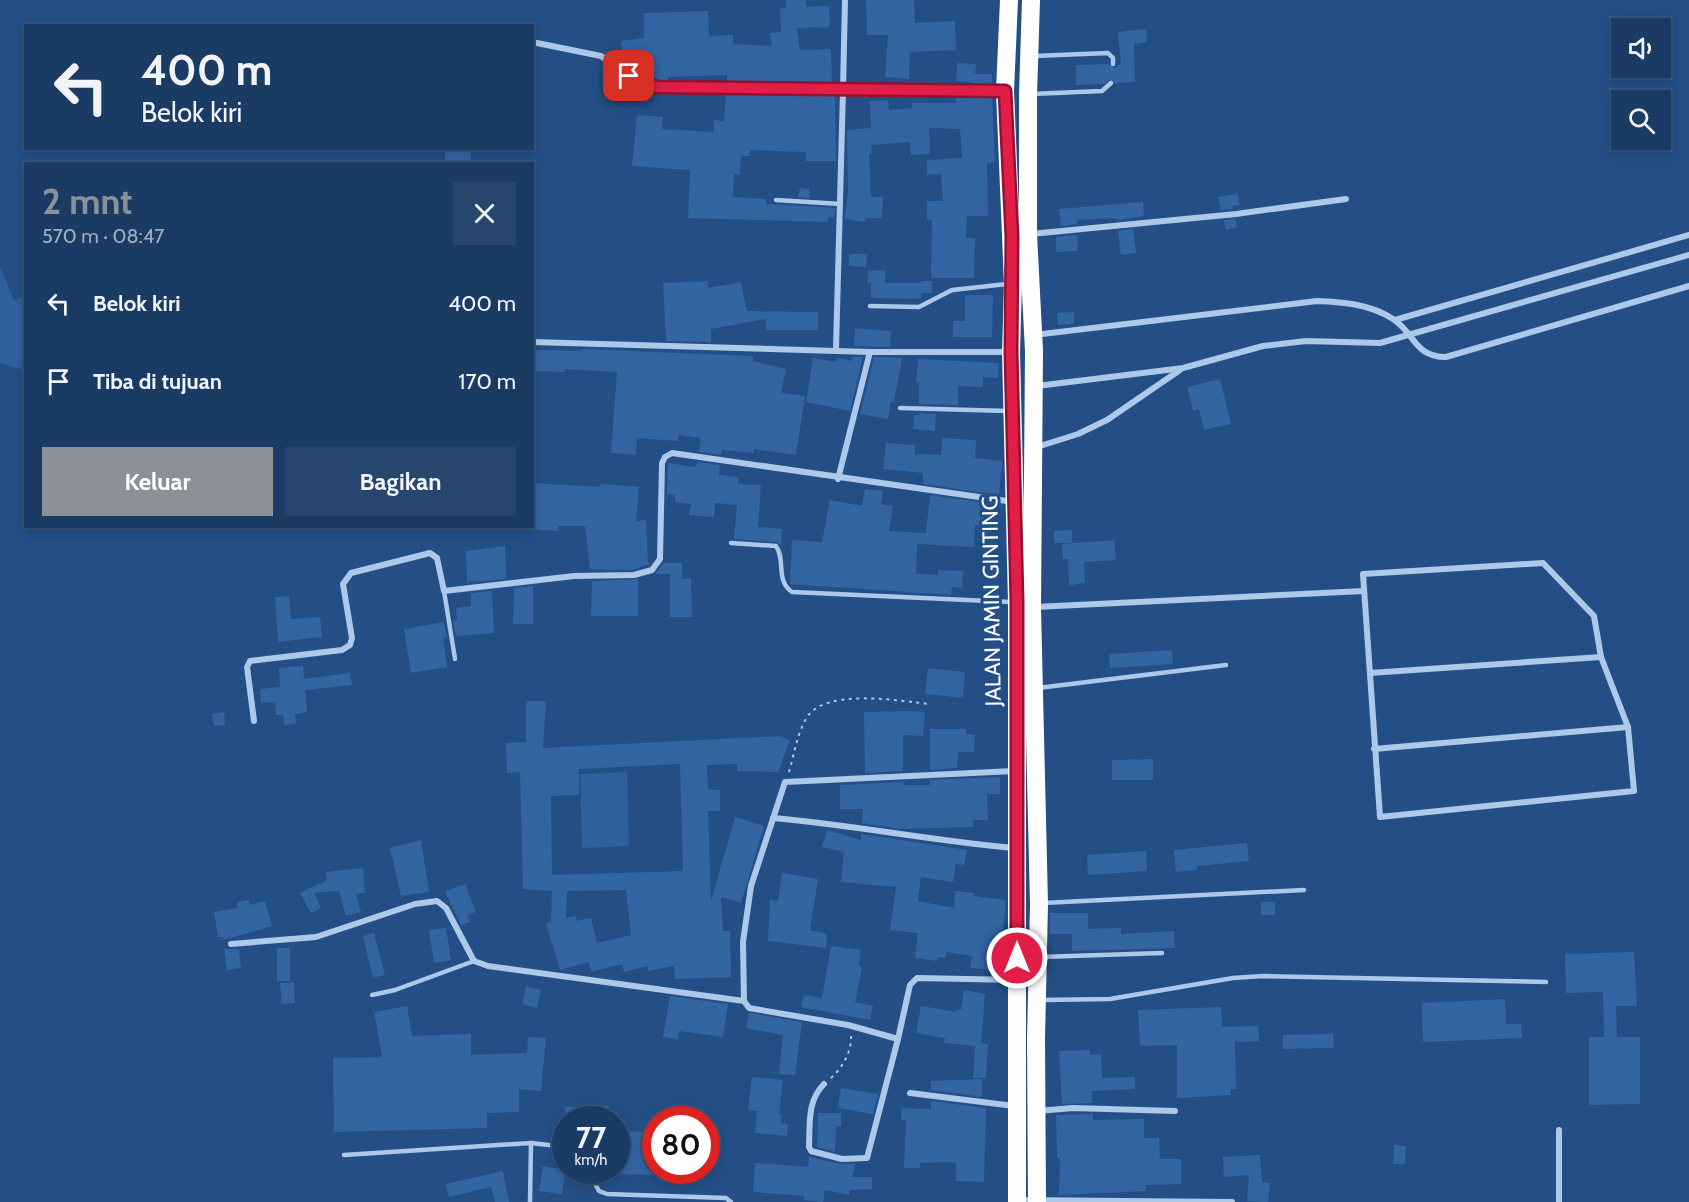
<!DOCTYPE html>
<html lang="id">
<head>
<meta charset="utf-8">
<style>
  :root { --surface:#1a3b64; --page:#27466d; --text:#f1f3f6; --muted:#9fadbf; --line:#385578; --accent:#8c9099 }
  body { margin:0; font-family:Cabin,sans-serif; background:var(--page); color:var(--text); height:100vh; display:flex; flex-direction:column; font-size:22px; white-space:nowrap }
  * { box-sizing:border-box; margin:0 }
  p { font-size:20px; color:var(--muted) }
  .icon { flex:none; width:33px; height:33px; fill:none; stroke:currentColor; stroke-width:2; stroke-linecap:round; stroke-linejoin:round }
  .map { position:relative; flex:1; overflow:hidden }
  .drawer { position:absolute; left:24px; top:162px; width:510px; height:366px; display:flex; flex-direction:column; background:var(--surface); border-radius:0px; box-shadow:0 3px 9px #0003,0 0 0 2px var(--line) }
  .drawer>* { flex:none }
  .banner { position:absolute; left:24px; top:24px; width:510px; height:126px; border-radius:0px; box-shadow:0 3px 9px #0003,0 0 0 2px var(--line); background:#1a3b64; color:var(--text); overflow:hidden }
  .buttons { position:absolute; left:1611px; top:18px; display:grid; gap:12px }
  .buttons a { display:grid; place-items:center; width:60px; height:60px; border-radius:0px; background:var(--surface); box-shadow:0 3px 9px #0003,0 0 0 2px var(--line); font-size:30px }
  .speed { position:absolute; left:552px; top:1106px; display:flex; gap:12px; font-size:30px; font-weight:700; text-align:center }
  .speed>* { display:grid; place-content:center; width:78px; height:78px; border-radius:50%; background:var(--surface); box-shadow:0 3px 9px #0003,0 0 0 2px var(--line); line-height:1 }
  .speed small { font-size:15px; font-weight:400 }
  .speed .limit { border:9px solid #d22; background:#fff; color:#111 }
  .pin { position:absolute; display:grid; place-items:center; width:51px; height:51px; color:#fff; margin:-26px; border-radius:12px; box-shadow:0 3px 9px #0006 }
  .me { position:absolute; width:66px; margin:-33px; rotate:0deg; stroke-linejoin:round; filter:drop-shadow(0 0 4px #0008) }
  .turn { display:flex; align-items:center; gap:21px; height:126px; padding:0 18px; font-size:27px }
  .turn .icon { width:78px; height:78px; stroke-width:2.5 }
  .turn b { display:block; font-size:42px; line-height:51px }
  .round { display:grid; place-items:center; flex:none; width:63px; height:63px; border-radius:0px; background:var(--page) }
  .overview { display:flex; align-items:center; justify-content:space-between; height:102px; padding:0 18px }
  h1 { font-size:36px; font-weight:700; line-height:45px; color:var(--accent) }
  .cta { display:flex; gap:12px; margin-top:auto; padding:12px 18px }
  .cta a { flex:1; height:69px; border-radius:0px; background:var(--accent); color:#fff; font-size:24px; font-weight:700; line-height:69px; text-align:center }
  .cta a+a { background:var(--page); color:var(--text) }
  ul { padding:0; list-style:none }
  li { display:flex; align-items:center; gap:18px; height:78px; padding:0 18px }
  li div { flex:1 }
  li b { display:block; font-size:22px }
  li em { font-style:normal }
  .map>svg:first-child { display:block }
</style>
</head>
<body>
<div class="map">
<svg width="1689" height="1202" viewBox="0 0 1689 1202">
  <rect width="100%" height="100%" fill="#234f86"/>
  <g fill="#2e609e">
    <polygon points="0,267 14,300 25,297 25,370 0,363"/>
    <polygon points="627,772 629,846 582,848 580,774"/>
  </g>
  <g fill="#3365a3" fill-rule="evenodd">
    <polygon points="786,0 806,0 806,7 829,6 830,27 797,28 800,50 831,49 832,85 727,82 727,75 668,77 668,81 650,81 645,79 645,62 632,63 632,57 623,59 621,41 644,38 644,13 708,11 709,36 733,35 733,44 772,46 770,33 781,32 780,8 786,8"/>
    <polygon points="866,0 914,0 915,23 955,21 956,50 910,52 909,79 885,77 888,35 867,35"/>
    <polygon points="1146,29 1147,42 1134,44 1135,82 1115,83 1111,79 1104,84 1076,85 1076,65 1108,64 1115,68 1121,63 1118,32"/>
    <polygon points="957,63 976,64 975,74 992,74 992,86 970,86 970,82 956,81"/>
    <polygon points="726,93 835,96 836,161 806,161 806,152 750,150 750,156 741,156 740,175 734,174 733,197 766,199 766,204 835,208 834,218 828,217 828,222 688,218 690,170 632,166 637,115 663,117 662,129 714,132 714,120 724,121"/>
    <polygon points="956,96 992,96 995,162 987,163 988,216 967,216 966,238 975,238 974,278 931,278 932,220 927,220 927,201 943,201 941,174 927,175 927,160 962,158 960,129 929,128 930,154 911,155 910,142 871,145 872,154 869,154 871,197 883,197 882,218 866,218 865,222 845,219 848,190 847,130 871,128 870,101 888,100 889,110 912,108 912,103 956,103"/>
    <rect x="445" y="148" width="26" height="16"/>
    <polygon points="800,188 810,189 809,198 798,197"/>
    <polygon points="1238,194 1239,205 1232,206 1233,209 1221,210 1218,197"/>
    <polygon points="1143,202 1144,216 1117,220 1116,218 1077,220 1077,224 1061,226 1059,209"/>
    <polygon points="1235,219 1237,227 1226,230 1224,220"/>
    <polygon points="1133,229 1136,253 1121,255 1118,231"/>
    <polygon points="1077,235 1078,251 1056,252 1056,237"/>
    <polygon points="849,254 867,254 866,267 849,266"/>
    <polygon points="885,270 885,283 921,283 921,299 871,298 871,283 868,283 868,271"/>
    <polygon points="708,281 708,288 741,282 747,311 818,312 818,330 766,330 766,319 711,329 711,342 666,341 663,283"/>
    <rect x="921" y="281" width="11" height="12"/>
    <polygon points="965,295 993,295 992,337 953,337 953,321 965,321"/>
    <polygon points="1074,312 1074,324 1058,325 1057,313"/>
    <polygon points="855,328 891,331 890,347 854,346"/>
    <polygon points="582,349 753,356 753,361 786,369 781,393 805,396 796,455 754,449 754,453 722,450 721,455 699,452 701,438 678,435 678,441 637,438 636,455 611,453 617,372 565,369 565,372 532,371 532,350 582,351"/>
    <polygon points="853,357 863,357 850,411 806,402 813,358 836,362 837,358 852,361"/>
    <polygon points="874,357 902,358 894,402 891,401 888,419 860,414"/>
    <polygon points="918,359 999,363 998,378 983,377 983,387 958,386 958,405 919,404 919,383 916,383"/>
    <polygon points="1220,379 1231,424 1204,430 1199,409 1193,411 1187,387"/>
    <polygon points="919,413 936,414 935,431 913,429 914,415 919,415"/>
    <polygon points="942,438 976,440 975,458 1002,461 999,495 923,484 923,473 883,469 886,443 915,445 915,454 941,455"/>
    <polygon points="698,462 720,465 719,475 738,477 738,484 761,485 758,527 782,529 781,545 776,542 734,539 737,505 715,503 714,517 689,515 691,504 675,502 675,495 667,494 668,463 695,467"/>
    <polygon points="532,483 600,487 600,484 639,487 636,521 646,520 648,563 651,563 633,570 590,569 585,526 558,526 558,531 532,529"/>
    <polygon points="865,489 883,491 881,504 893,506 889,531 926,533 930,495 994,504 992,527 975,525 974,547 917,544 916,574 938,575 938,570 963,571 962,588 952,587 951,595 790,584 792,540 822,542 830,500 862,506"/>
    <polygon points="1072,530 1072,543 1054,543 1054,531"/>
    <polygon points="1114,540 1116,560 1084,562 1085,582 1069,586 1068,559 1063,559 1062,544"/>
    <polygon points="505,546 506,579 467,582 466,551"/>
    <polygon points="664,563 682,563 682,579 691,578 692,617 670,617 670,574 655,574"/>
    <polygon points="638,579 638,616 591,616 592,581"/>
    <polygon points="533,586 533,624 513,624 514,588"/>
    <polygon points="492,591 494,633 456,636 453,621 457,620 456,608 471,606 471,593"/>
    <polygon points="289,596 291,619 320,617 322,637 278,642 275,597"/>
    <polygon points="444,622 447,638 443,638 447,667 411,673 404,629"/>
    <polygon points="1172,650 1173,664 1110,668 1109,654"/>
    <polygon points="303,666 304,679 350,673 352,685 305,690 307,712 295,714 296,724 284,725 283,715 276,715 275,702 261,703 260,689 280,687 279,668"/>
    <polygon points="928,668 965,672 963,698 925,694"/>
    <path d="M 526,701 L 546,701 L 543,748 L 780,736 L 790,740 L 778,772 L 737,771 L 737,764 L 707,765 L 708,790 L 720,790 L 720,811 L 708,811 L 711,901 L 735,817 L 764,826 L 741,903 L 721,897 L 723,931 L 730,931 L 731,977 L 675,979 L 674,966 L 648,971 L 647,966 L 624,972 L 622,964 L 591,972 L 589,962 L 560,970 L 546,923 L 551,921 L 552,891 L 523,889 L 520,772 L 507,773 L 506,743 L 526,742 ZM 680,764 L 683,871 L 552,875 L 551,796 L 579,795 L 579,769 ZM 626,890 L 631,935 L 597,943 L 591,918 L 577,921 L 576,916 L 566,918 L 567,891 Z"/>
    <polygon points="905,711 925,712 923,736 903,735 903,771 865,773 864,712"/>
    <polygon points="224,712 225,725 214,726 212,714"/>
    <polygon points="930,729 966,729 966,734 975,735 974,752 958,752 957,768 930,770"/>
    <polygon points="1153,759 1153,780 1112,780 1112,760"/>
    <polygon points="1000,777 1000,794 987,794 988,820 973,820 973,827 902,829 862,823 863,809 840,809 840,785 903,782 903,785 930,785 930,780"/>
    <polygon points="827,830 861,840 861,834 967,850 964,865 956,864 953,882 921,877 918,901 954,908 955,891 974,893 974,896 1006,900 1002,938 1006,938 1004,971 970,968 972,956 946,952 945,958 938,957 937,961 915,958 918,933 890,930 896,887 841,882 844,852 822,847"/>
    <polygon points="421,840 429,892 401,896 390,848"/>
    <polygon points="1247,843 1249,861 1197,866 1197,870 1176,872 1174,850"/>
    <polygon points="1146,851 1147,871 1088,875 1087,855"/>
    <polygon points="363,868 365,893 356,894 361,912 346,916 339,891 314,893 321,908 311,913 300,893 327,880 326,872"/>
    <polygon points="782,873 818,879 810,930 827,934 826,948 768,941 770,900 778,901"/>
    <polygon points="465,884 476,912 467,915 470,922 461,925 445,892"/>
    <polygon points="249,900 250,905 265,901 272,926 223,940 223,937 218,937 214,912 238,908 237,902"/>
    <rect x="1261" y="902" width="14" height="13"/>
    <polygon points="1050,913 1088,913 1088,929 1121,928 1121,934 1174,931 1175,948 1072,951 1072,934 1050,934"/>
    <polygon points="446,928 451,960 434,963 429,930"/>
    <polygon points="374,933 385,975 373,978 363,936"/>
    <polygon points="831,946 861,950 859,966 862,967 855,1002 873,1006 870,1020 801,1007 804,995 822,998"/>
    <rect x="277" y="948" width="13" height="33"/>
    <polygon points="224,949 239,949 241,968 227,970"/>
    <polygon points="1634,952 1637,1006 1616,1006 1617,1037 1640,1037 1640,1104 1589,1105 1589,1037 1604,1037 1603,992 1566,993 1565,954"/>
    <polygon points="294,982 295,1003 282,1004 280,983"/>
    <polygon points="526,986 541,990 537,1008 522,1004"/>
    <polygon points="964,990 985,994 981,1043 988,1044 986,1078 973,1078 975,1046 944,1043 945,1038 916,1033 921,1006 956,1012 956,1009 961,1010"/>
    <polygon points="670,996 728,1004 723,1037 679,1031 678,1039 663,1037"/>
    <polygon points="1505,999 1506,1024 1521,1024 1522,1038 1423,1042 1422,1003"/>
    <polygon points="407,1006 412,1036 471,1034 471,1055 527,1053 528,1037 546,1038 541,1091 519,1089 519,1112 487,1113 487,1128 334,1132 333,1058 382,1057 374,1012"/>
    <polygon points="1221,1007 1222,1027 1258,1026 1259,1041 1235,1042 1236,1089 1231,1089 1231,1095 1177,1098 1177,1045 1140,1046 1138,1010"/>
    <polygon points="749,1013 802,1022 795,1075 779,1074 783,1035 746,1028"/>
    <polygon points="1333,1034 1334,1048 1283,1049 1283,1035"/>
    <polygon points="1090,1050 1090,1055 1101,1054 1102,1078 1135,1077 1135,1089 1092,1091 1092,1103 1062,1104 1059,1051"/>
    <polygon points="752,1077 783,1080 779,1115 782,1115 781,1123 788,1124 787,1136 755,1133 757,1111 748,1110"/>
    <polygon points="982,1079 982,1097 931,1090 931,1081"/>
    <polygon points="841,1088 878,1094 873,1114 838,1108"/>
    <polygon points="931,1101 986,1108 984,1182 956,1181 956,1162 920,1163 920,1168 904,1168 906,1120 901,1120 902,1108 931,1109"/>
    <polygon points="609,1106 609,1119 566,1119 565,1107"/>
    <polygon points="818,1113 841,1113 841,1126 836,1126 835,1152 817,1147"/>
    <polygon points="1093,1114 1093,1120 1144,1119 1144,1138 1159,1138 1160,1159 1181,1159 1181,1184 1145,1185 1146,1191 1059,1195 1060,1158 1057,1158 1056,1115"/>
    <polygon points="619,1131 656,1132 656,1175 618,1174"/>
    <polygon points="1394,1145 1406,1146 1405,1164 1393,1164"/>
    <polygon points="1260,1155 1262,1182 1270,1183 1268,1202 1247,1201 1249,1175 1224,1177 1223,1157"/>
    <polygon points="809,1157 841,1164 855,1164 852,1177 872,1177 872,1189 850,1190 849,1195 825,1190 823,1202 804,1200 804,1196 753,1192 755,1163 808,1167"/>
    <polygon points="543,1166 566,1170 562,1194 539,1191"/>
    <polygon points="503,1171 509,1202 495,1202 491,1187 449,1197 446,1184"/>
  </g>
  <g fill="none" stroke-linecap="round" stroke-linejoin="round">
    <g stroke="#adc8e9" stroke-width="2" stroke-dasharray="3 4.5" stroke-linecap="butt">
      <path d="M 789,772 C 794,755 797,734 806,719 C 823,687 900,701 930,704"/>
      <path d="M 831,1078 C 842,1068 852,1052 851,1036"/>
    </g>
    <g stroke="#adc8e9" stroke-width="4.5">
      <polyline points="1034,56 1108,53 1113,58 1113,64"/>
      <polyline points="1031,94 1102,91 1111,83"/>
      <polyline points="776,200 841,204"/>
      <polyline points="870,306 919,307 952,290 1007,284"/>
      <polyline points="900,408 1008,411"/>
      <path d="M 731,543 L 776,546 C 786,560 775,580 792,592 L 1011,602"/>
      <polyline points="444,591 455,659"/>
      <polyline points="1038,688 1226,665"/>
      <polyline points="1043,903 1304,890"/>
      <polyline points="1041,957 1162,953"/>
      <polyline points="372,995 395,990 474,961"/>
      <polyline points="1042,1000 1110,999 1233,978 1263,976 1546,982"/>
      <polyline points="344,1155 531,1143 566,1147"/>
      <polyline points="587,1170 599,1191 607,1194 726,1198 731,1202"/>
      <polyline points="530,1202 531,1143"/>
    </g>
    <g stroke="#adc8e9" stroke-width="6">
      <polyline points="532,42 601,56 629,77 649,86 843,90 845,0"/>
      <polyline points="1031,234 1236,214 1346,199"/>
      <polyline points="1395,320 1689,235"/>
      <path d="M 1034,335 L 1317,301 C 1343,302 1370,304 1393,319 C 1415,333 1414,357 1446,357 L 1689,286"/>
      <polyline points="532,342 870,352 1009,352"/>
      <polyline points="836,349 843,90 1002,91"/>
      <polyline points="1037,386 1183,368 1263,346 1306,341 1380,343 1689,255"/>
      <polyline points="1037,447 1078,434 1107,420 1180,370"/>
      <polyline points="838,479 870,352"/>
      <polygon points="1543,563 1594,616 1601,657 1628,727 1634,791 1380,817 1363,574"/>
      <polyline points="1035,607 1364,591"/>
      <polyline points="1370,673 1601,657"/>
      <polyline points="254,721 247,667 250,661 342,650 350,645 352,638 343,584 351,573 430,553 437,558 444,591 574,576 634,575 652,570 660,559 662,463 665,457 672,453 1014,502"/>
      <polyline points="1374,749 1628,727"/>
      <polyline points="1014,771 785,782 751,886 743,942 744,1001 749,1008 848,1025 898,1039 910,985 917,978 1016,980"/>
      <path d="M 773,818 C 854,825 933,841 1014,848"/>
      <polyline points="231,944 316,937 415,904 437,901 446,908 474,961 488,966 744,1001"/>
      <path d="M 824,1084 C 807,1101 810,1124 809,1147 L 811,1151 L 842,1159 L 867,1158 L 898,1039"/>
      <polyline points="910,1093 1014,1106"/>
      <polyline points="1037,1111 1073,1108 1175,1111"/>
      <polyline points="1559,1130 1559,1202"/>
      <polyline points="1018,1200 1232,1202"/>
    </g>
    <g stroke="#fff" stroke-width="18">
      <polyline points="1009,0 1005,91 1013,284 1011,352 1017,602 1017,1202"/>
      <polyline points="1031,0 1028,95 1028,234 1034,351 1032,608 1039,904 1036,1039 1037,1202"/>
    </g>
  </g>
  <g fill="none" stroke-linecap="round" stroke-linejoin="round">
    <defs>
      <polyline id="route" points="629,76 657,87 1005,91 1012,237 1011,352 1017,602 1017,958"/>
    </defs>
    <use href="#route" stroke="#92132f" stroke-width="15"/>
    <use href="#route" stroke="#e11d48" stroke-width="10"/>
  </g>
  <g text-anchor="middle" stroke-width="6" stroke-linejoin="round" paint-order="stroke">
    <g font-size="22" fill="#fff" stroke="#234f86">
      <text transform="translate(991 601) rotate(-91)" y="8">JALAN JAMIN GINTING</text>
    </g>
  </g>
</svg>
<div class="buttons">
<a><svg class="icon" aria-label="sound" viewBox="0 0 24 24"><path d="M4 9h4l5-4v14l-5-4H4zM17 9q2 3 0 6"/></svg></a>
<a><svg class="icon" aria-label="search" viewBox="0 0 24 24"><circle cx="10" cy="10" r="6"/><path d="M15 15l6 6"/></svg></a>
</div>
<div class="speed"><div>77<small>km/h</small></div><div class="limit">80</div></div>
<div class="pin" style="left:629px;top:76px;background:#d93025"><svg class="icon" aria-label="arrive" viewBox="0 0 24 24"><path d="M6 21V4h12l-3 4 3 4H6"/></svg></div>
<svg class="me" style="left:1017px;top:958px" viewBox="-20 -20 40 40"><circle r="17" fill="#e11d48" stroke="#fff" stroke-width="3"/><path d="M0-11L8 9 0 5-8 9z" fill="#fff"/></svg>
<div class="banner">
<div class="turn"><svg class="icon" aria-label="left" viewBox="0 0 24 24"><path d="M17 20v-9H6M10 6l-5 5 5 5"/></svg><div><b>400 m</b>Belok kiri</div></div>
</div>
<section class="drawer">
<div class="overview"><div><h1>2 mnt</h1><p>570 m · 08:47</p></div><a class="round"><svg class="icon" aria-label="close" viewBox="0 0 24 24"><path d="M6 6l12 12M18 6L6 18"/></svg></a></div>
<ul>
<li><svg class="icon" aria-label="left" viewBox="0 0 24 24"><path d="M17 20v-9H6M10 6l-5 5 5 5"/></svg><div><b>Belok kiri</b></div><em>400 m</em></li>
<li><svg class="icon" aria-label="arrive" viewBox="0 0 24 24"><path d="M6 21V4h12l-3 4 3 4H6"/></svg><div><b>Tiba di tujuan</b></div><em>170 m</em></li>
</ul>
<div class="cta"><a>Keluar</a><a>Bagikan</a></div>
</section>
</div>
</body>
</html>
